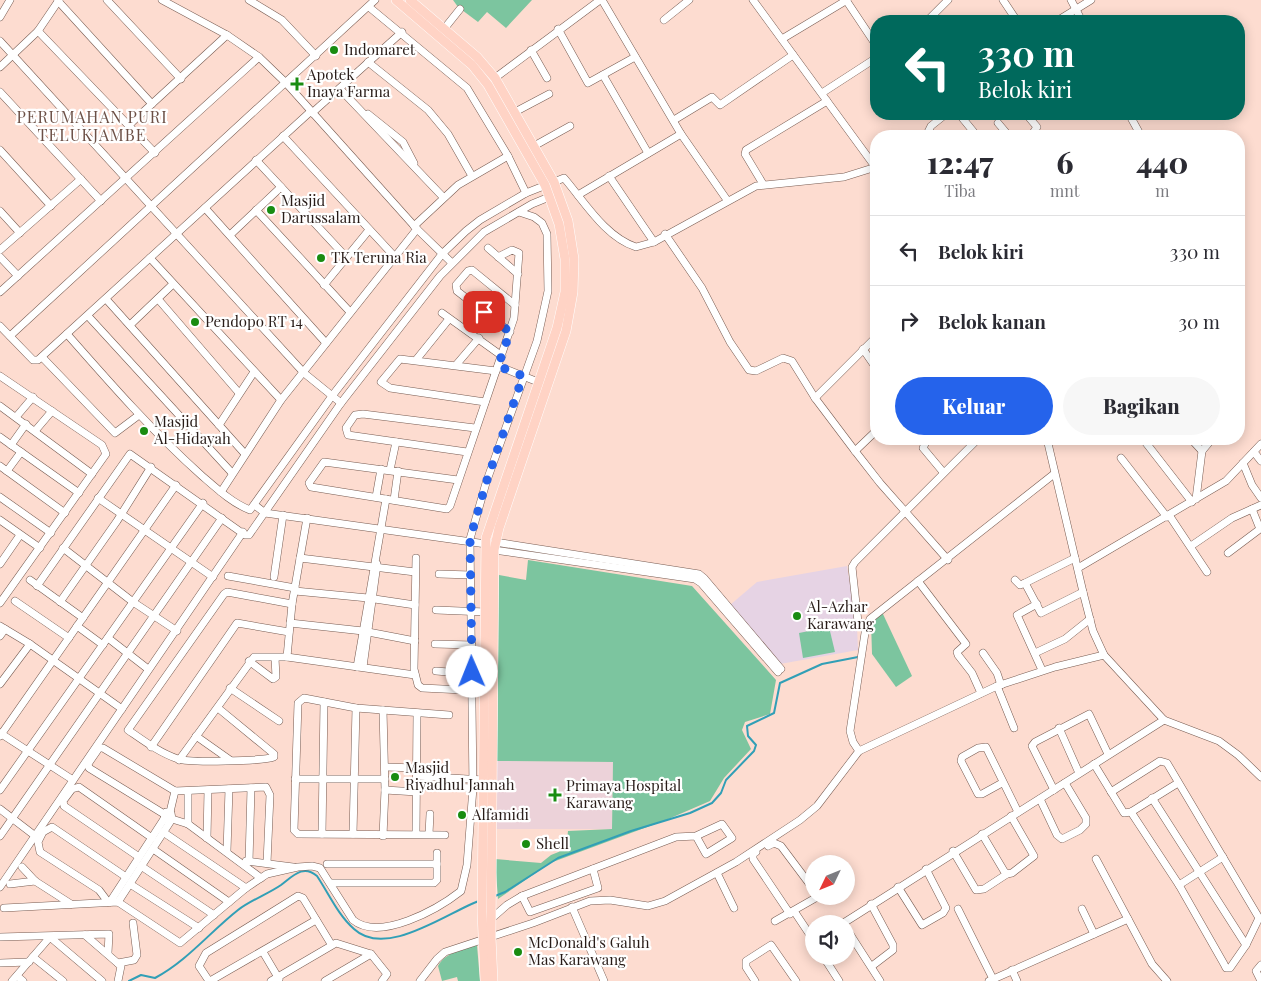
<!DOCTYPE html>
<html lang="id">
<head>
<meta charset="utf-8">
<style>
  :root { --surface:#fff; --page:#f7f7f7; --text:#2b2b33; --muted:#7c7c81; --line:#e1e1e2; --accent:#2563eb }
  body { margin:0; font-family:"Playfair Display",serif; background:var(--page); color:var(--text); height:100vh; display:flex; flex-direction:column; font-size:19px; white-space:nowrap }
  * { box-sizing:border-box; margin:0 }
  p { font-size:16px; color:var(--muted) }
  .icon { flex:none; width:28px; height:28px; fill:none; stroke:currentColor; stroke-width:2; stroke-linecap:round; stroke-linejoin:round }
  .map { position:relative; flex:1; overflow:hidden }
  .drawer { position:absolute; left:870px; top:130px; width:375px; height:315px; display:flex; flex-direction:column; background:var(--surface); border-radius:20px; box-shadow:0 2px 12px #0003 }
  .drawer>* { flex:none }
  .banner { position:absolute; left:870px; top:15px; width:375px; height:105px; border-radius:20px; box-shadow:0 2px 12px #0003; background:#00695c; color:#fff; overflow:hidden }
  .needle { width:32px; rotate:227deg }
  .controls { position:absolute; left:805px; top:855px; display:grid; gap:10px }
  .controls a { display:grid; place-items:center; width:50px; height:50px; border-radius:50%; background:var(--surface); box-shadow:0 2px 12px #0003; font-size:25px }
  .pin { position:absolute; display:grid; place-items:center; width:42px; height:42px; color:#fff; margin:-21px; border-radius:10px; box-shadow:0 2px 8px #0006 }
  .me { position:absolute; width:55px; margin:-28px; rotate:359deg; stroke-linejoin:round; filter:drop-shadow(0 0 4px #0008) }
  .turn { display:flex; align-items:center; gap:18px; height:105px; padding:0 25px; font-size:22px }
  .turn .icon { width:65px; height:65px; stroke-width:2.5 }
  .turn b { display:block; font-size:35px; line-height:42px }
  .eta { display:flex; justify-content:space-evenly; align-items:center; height:85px; text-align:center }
  .eta b { font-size:30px; font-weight:800; line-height:35px }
  .cta { display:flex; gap:10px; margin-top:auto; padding:10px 25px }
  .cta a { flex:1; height:58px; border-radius:30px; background:var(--accent); color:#fff; font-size:20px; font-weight:800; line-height:58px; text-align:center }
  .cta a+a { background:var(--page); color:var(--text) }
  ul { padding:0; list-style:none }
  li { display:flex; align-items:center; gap:15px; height:70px; padding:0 25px; border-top:1px solid var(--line) }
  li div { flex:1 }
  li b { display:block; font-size:19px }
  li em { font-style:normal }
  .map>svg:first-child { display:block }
</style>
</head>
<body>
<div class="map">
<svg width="1261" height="981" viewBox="0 0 1261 981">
  <rect width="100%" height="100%" fill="#fddcd0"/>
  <polygon fill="#e6d3e4" points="847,566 857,626 858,650 780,664 730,605 757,582"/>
  <polygon fill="#ecd2d9" points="497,761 613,762 612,829 496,829"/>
  <g fill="#7cc59f">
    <polygon points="453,0 532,0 506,28 487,12 478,22 458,7"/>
    <polygon points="528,560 692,586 776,680 770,714 745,722 742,730 751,749 724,778 710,801 666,820 550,863 498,899 495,859 541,863 551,855 566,849 568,831 612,829 613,762 497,761 499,575 526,580"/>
    <polygon points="882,612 912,676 896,687 872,654 871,621"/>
    <polygon points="829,627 835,652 803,658 799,633"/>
    <path d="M 477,945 L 480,981 L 458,981 L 457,977 L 442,981 L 438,966 C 446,952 462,950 477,945 Z"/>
  </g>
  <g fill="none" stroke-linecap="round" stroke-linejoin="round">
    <g stroke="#319fb6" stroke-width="2">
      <polyline points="495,896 505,892 558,858 631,831 690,813 712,803 721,793 726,780 754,751 756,745 748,736 747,726 774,713 780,683 822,664 858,657"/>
      <path d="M 129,981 L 141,975 L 155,978 C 187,961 210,932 238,910 C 251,900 268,894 281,885 C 293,876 303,864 317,876 C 329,894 338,915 354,929 C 386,959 448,912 479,901"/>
    </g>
    <defs>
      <g id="minor">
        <polyline points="107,0 181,79"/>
        <polyline points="162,0 227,35 259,57 286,83 417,229 452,263"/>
        <polyline points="249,0 282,20 316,56"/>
        <polyline points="602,0 681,134 727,200"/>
        <polyline points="753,0 876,168"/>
        <polyline points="846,0 876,45"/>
        <polyline points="1003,0 1017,21"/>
        <polyline points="1071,0 1082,21"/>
        <polyline points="58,1 152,104"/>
        <polyline points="369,7 467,88 508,156 526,193"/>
        <polyline points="0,17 10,0"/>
        <polyline points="664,20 689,0"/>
        <polyline points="927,21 948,0"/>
        <polyline points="1057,21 1091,0"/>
        <polyline points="444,29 460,9"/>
        <polyline points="558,29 588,83 635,57"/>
        <polyline points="38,31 155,153"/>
        <polyline points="782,39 847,0"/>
        <polyline points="0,41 304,373 341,403"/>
        <polyline points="531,50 547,78"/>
        <polyline points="368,62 428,110 448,134 472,176"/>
        <polyline points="0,67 38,31 59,0"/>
        <polyline points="603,75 648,153"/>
        <polyline points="495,78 600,0"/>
        <polyline points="340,89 443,197"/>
        <polyline points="0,92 101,201"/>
        <polyline points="822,93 876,58"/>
        <polyline points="515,112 549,94"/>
        <polyline points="312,113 402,32"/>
        <polyline points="368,114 403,142 414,163"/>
        <polyline points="959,114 977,136"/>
        <polyline points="1026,114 1037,127 1031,136"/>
        <polyline points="1129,114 1141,136"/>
        <polyline points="674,120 712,97 720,105 793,55"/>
        <polyline points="998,123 1009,136"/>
        <polyline points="130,124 227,35"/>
        <polyline points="283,136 394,256"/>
        <polyline points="926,136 931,126 946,114"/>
        <polyline points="534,146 570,126"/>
        <polyline points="0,150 51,206"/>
        <polyline points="256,160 346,257"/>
        <polyline points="609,176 654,242"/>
        <polyline points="763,184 745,154 746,150 827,101"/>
        <polyline points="578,195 681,134"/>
        <polyline points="205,208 326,343"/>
        <polyline points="256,210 350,312"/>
        <polyline points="0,211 20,233"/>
        <polyline points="414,226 458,185 508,156"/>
        <polyline points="665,234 702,288 730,342 749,370 756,371 783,358 792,361 815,398 855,451 880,483 948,560"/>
        <polyline points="230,235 281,187"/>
        <polyline points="488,248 518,274"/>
        <polyline points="0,250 81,179"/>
        <polyline points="0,257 18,276"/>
        <polyline points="150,258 281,400"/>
        <polyline points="324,285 369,230"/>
        <polyline points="0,292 259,57"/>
        <polyline points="106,299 245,454"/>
        <polyline points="158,299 239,393"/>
        <polyline points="442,313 502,356"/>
        <polyline points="88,316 232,473"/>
        <polyline points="130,325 173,284"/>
        <polyline points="0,326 33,360 38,360 310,112"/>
        <polyline points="510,332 457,291 456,285 468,271 472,270 515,305"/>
        <path d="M 67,334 C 110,383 153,432 201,475 C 216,488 232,503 250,510 L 332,396 L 442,254 L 466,231 L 480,220 L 526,193 L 564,178 C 584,201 605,237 636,247 L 654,242 L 756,186 L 844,177 L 876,167"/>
        <polyline points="10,336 375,0"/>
        <polyline points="863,349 876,368"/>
        <polyline points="42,357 115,433 139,415"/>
        <polyline points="416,360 449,319"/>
        <polyline points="456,365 479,338"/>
        <polyline points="498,366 538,382"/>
        <polyline points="0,376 102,445 106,454 0,603"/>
        <polyline points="815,398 876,337"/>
        <polyline points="485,402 390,388 381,382 400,359 496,371"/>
        <polyline points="0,406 92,474"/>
        <polyline points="16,417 33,397"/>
        <polyline points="219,425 254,372"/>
        <polyline points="35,431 52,411"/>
        <polyline points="0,437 79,493"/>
        <polyline points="924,439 926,442 923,448 943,472"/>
        <polyline points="1047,439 1083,592 1093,631 1104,655 1164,720 1219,741 1238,755 1261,777"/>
        <polyline points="1143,439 1192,502"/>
        <polyline points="1191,439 1202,451"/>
        <polyline points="11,445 26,424"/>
        <polyline points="855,451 876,431"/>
        <polyline points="467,452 348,435 346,428 355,415 363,414 475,428"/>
        <polyline points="1254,452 1261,461"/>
        <polyline points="1121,458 1167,517"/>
        <polyline points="1243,463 1252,485 1261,498"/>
        <polyline points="0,466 65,513"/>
        <polyline points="390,470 396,442"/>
        <polyline points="7,471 21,452"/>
        <polyline points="458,480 324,462 309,483 311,487 447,509 450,506 514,318 519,253 512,250 498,257"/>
        <polyline points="221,492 281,400 417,229"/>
        <polyline points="0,497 51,533"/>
        <polyline points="376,497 381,469"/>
        <polyline points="98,498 213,577"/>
        <polyline points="1196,499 1202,451 1212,439"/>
        <polyline points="394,500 398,471"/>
        <polyline points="256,506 265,513 486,544"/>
        <polyline points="1169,515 1207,572"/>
        <polyline points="0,520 40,548"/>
        <polyline points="495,542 699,574 704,578 781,669"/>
        <polyline points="1191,546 1232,518 1261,505"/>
        <polyline points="63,548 133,602 177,631"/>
        <polyline points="494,550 695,579 701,583 778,672"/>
        <polyline points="1228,553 1260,529 1252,509"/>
        <polyline points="300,558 415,572"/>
        <polyline points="416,558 414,669 418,685 422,688 484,691"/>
        <polyline points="0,564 20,535"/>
        <polyline points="1078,568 1226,481 1261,444"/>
        <polyline points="439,574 471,575"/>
        <polyline points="228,576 295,588"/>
        <polyline points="274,577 283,515"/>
        <polyline points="30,580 83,618"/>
        <polyline points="1015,580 1020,585 1025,583 1041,613 1083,592"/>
        <polyline points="918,581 966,644 957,652 958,655 972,673 981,693"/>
        <polyline points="1025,583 1075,558"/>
        <polyline points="37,586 130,454 245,535 249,535 341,403 440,276 484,232 532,204 554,195"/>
        <polyline points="295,591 368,598 415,605"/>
        <polyline points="15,601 69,638"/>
        <polyline points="60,602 117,521 151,467"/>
        <polyline points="1037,604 1017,615 1042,670"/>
        <polyline points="436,610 486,612"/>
        <polyline points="290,623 363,631 415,641"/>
        <polyline points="868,623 860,624 858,622 852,567 855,562 978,439"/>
        <polyline points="0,626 30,644 122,709"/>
        <polyline points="77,626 103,645"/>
        <polyline points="0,636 5,629"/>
        <polyline points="108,638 148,669"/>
        <polyline points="435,644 472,645"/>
        <polyline points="983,653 997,673 1001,685"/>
        <polyline points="1035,653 1065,639 1090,619"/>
        <polyline points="287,657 292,604 307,518"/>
        <polyline points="249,661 273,679 276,677 275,658"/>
        <polyline points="357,667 386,499"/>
        <polyline points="363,667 377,564"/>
        <polyline points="436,671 473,674"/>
        <polyline points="0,684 30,644"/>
        <polyline points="997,686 1014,728"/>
        <polyline points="230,688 279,721"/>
        <path d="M 218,708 L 274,754 L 274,757 C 263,761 189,763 178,759 C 160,753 144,741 128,730 L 224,594 L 227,592 L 292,604"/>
        <polyline points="1059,728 1079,773"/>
        <polyline points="0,733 73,780"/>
        <polyline points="0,736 176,485"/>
        <polyline points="196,736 230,760"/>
        <polyline points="151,747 237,623 289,632"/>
        <polyline points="859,751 853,742 850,731 865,633 870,619 1054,474"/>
        <polyline points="179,760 254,657 287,657 415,675"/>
        <polyline points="1094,764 1124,813 1131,812 1178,783"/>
        <polyline points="385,767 417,768"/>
        <polyline points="417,776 484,780"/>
        <polyline points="295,779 385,779"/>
        <polyline points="1002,783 982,794 978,794 961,761 962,757 978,748 986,747 1018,812"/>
        <polyline points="417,786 476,788"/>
        <polyline points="0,790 203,503"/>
        <polyline points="385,790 417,792"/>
        <polyline points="1054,790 1032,746 1035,742 1089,714 1108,754"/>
        <polyline points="1111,792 1160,761 1167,763 1259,918 1246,945 1230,968 1226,968 1224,964 1179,885 1131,812"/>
        <polyline points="1152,798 1246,945"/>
        <polyline points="1040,799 1057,835 1062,839 1080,830 1086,824 1086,818 1065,783"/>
        <polyline points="0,809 34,835"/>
        <polyline points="170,812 175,791"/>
        <polyline points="164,814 89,768 88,764 99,748 103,748 175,791 266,787 270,795 267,863"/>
        <polyline points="172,819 188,824 261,878"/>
        <polyline points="188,824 188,791"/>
        <polyline points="163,832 246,888"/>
        <polyline points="322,834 324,702"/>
        <polyline points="353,834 356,708"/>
        <polyline points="416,834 417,713"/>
        <polyline points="429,834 430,814"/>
        <polyline points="982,834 1004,871 1007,874 1012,873 1034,856 1011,816"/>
        <polyline points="445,835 298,834 294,830 298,703 304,698 356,708 449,715"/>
        <polyline points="0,836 222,518"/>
        <polyline points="383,836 385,790 383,710"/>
        <polyline points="207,838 208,790"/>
        <polyline points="768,846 774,843 781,846 814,890"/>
        <polyline points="153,849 229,902"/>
        <polyline points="227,851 229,789"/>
        <polyline points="953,851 976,890 984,889 1007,874"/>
        <polyline points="756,852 753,854 753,859 790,914"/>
        <polyline points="139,857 64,806 63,801 72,789 79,787 152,838"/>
        <polyline points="1096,859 1152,964 1167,981"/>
        <polyline points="246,861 293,867"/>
        <polyline points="249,862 251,788"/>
        <polyline points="327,864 437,864"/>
        <polyline points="141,866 214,915"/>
        <polyline points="22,867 35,881 71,904"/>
        <polyline points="717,873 734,908"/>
        <polyline points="846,879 847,879"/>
        <polyline points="331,883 434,883 437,880 437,853"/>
        <polyline points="10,884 35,881"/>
        <polyline points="130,884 199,928"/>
        <polyline points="1179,885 1223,857"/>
        <polyline points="0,887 243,532"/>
        <polyline points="898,887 922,925 943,913 946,908 926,869"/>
        <polyline points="522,896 676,837 696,836 722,824 732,838 706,854 696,836"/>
        <polyline points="108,902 99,890 40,852 38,842 43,832 52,827 126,877"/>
        <polyline points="110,902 164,819"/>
        <polyline points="118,902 172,819 171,813 166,812 164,819 170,820"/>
        <polyline points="871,904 893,945 893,950 872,966"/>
        <polyline points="572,907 604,981"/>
        <path d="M 4,908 L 118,902 L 180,943 L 246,888 L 267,874 L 298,867 L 312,866 L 320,868 L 353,920 C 380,942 438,909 461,891 L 467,865 L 473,788 L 470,539 L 486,483 L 537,341 L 548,291 L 547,234 L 542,223 L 534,217 L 519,212"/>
        <polyline points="958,909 993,979"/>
        <polyline points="1082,909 1094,934"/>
        <polyline points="794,911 814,941"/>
        <polyline points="491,919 507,905 522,896 530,912 598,888 593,869"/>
        <polyline points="775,921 819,896"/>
        <polyline points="842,924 1164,720"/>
        <polyline points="846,928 880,981"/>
        <polyline points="85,935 121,966 118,981"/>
        <polyline points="0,937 109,934 108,953"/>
        <polyline points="263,952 279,979"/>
        <polyline points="823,956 839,981"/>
        <polyline points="33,957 63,981"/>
        <polyline points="0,963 29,962"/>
        <polyline points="118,963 134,960 137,955 133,923"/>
        <polyline points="1261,965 1256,971 1261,981"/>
        <polyline points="1012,970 1017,981"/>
        <polyline points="17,976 23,981"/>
        <polyline points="12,981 50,937 102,981"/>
        <polyline points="209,981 199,966 206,953 298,896 303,898 331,944"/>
        <polyline points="210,981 316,920"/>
        <polyline points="271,981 336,943 371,954 387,974 382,981"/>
        <polyline points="325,981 371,954"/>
        <polyline points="420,981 437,959 445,952 533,923 590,901 610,900 648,906 665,901 736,862 800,820 817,806 859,751 997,686 1055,667 1104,655"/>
        <polyline points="755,981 746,967 746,961 771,945 796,981"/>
        <polyline points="989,981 1128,919"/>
      </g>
      <g id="major">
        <polyline points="396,0 472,65 488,85 545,185 559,224 565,259 565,292 557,328 486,538 482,912 485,981"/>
        <polyline points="410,0 477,57 495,78 554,182 568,221 574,259 573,292 566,331 499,528 494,550 491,937 493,981"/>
      </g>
    </defs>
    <use href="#minor" stroke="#785c52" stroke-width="8"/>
    <use href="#major" stroke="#fff" stroke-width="10"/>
    <use href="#minor" stroke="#fff" stroke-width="7"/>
    <use href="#major" stroke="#ffd3c5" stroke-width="9"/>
  </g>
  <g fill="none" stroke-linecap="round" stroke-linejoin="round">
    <polyline stroke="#2563eb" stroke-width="9" stroke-dasharray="0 16.2" points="472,672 470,539 486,483 523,376 498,366 510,332 484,312"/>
  </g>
  <g fill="#198c11" stroke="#fff" stroke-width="2">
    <circle cx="334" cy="50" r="5"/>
    <path d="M294.5 76.5h5v5h5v5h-5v5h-5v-5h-5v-5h5z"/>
    <circle cx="271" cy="210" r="5"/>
    <circle cx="321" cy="258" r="5"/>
    <circle cx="195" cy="322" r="5"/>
    <circle cx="144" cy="431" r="5"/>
    <circle cx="797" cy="616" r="5"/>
    <circle cx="395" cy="777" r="5"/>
    <path d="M552.5 787.5h5v5h5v5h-5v5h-5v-5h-5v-5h5z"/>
    <circle cx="462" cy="815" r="5"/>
    <circle cx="526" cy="844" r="5"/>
    <circle cx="518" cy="952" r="5"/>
  </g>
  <g text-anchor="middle" stroke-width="4.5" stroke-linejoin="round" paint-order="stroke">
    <g font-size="15" fill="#281c18" stroke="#fff" text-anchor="start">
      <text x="344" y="55">Indomaret</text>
      <text x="307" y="80">Apotek<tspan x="307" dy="17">Inaya Farma</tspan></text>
      <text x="281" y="206">Masjid<tspan x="281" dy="17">Darussalam</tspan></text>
      <text x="331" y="263">TK Teruna Ria</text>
      <text x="205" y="327">Pendopo RT 14</text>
      <text x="154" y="427">Masjid<tspan x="154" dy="17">Al-Hidayah</tspan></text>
      <text x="807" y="612">Al-Azhar<tspan x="807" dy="17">Karawang</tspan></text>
      <text x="405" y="773">Masjid<tspan x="405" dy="17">Riyadhul Jannah</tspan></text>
      <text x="566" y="791">Primaya Hospital<tspan x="566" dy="17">Karawang</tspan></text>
      <text x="472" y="820">Alfamidi</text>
      <text x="536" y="849">Shell</text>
      <text x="528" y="948">McDonald's Galuh<tspan x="528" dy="17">Mas Karawang</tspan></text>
    </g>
    <g font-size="16" letter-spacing="1" fill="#6c5046" stroke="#fff">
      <text x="92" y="123">PERUMAHAN PURI<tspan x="92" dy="18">TELUKJAMBE</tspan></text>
    </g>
  </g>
</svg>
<div class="controls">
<a><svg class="needle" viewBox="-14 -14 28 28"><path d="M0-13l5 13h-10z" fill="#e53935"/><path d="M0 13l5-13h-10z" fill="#7c7c81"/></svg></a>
<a><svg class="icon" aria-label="sound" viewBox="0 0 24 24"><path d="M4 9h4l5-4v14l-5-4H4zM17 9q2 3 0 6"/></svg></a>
</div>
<div class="pin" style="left:484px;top:312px;background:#d93025"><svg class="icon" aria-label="arrive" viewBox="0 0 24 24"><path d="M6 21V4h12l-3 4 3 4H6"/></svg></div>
<svg class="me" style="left:472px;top:672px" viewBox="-20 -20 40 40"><circle r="19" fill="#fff"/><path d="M0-13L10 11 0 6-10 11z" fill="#2563eb"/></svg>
<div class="banner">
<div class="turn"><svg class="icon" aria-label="left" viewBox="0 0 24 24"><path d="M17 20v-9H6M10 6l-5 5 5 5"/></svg><div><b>330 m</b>Belok kiri</div></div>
</div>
<section class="drawer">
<div class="eta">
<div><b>12:47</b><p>Tiba</p></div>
<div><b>6</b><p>mnt</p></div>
<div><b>440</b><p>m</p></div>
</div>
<ul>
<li><svg class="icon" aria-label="left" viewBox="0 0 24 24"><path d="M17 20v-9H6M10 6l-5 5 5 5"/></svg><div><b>Belok kiri</b></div><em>330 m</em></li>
<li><svg class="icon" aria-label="right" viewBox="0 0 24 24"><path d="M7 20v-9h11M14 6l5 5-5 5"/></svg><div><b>Belok kanan</b></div><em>30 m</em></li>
</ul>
<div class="cta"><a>Keluar</a><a>Bagikan</a></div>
</section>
</div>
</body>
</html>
